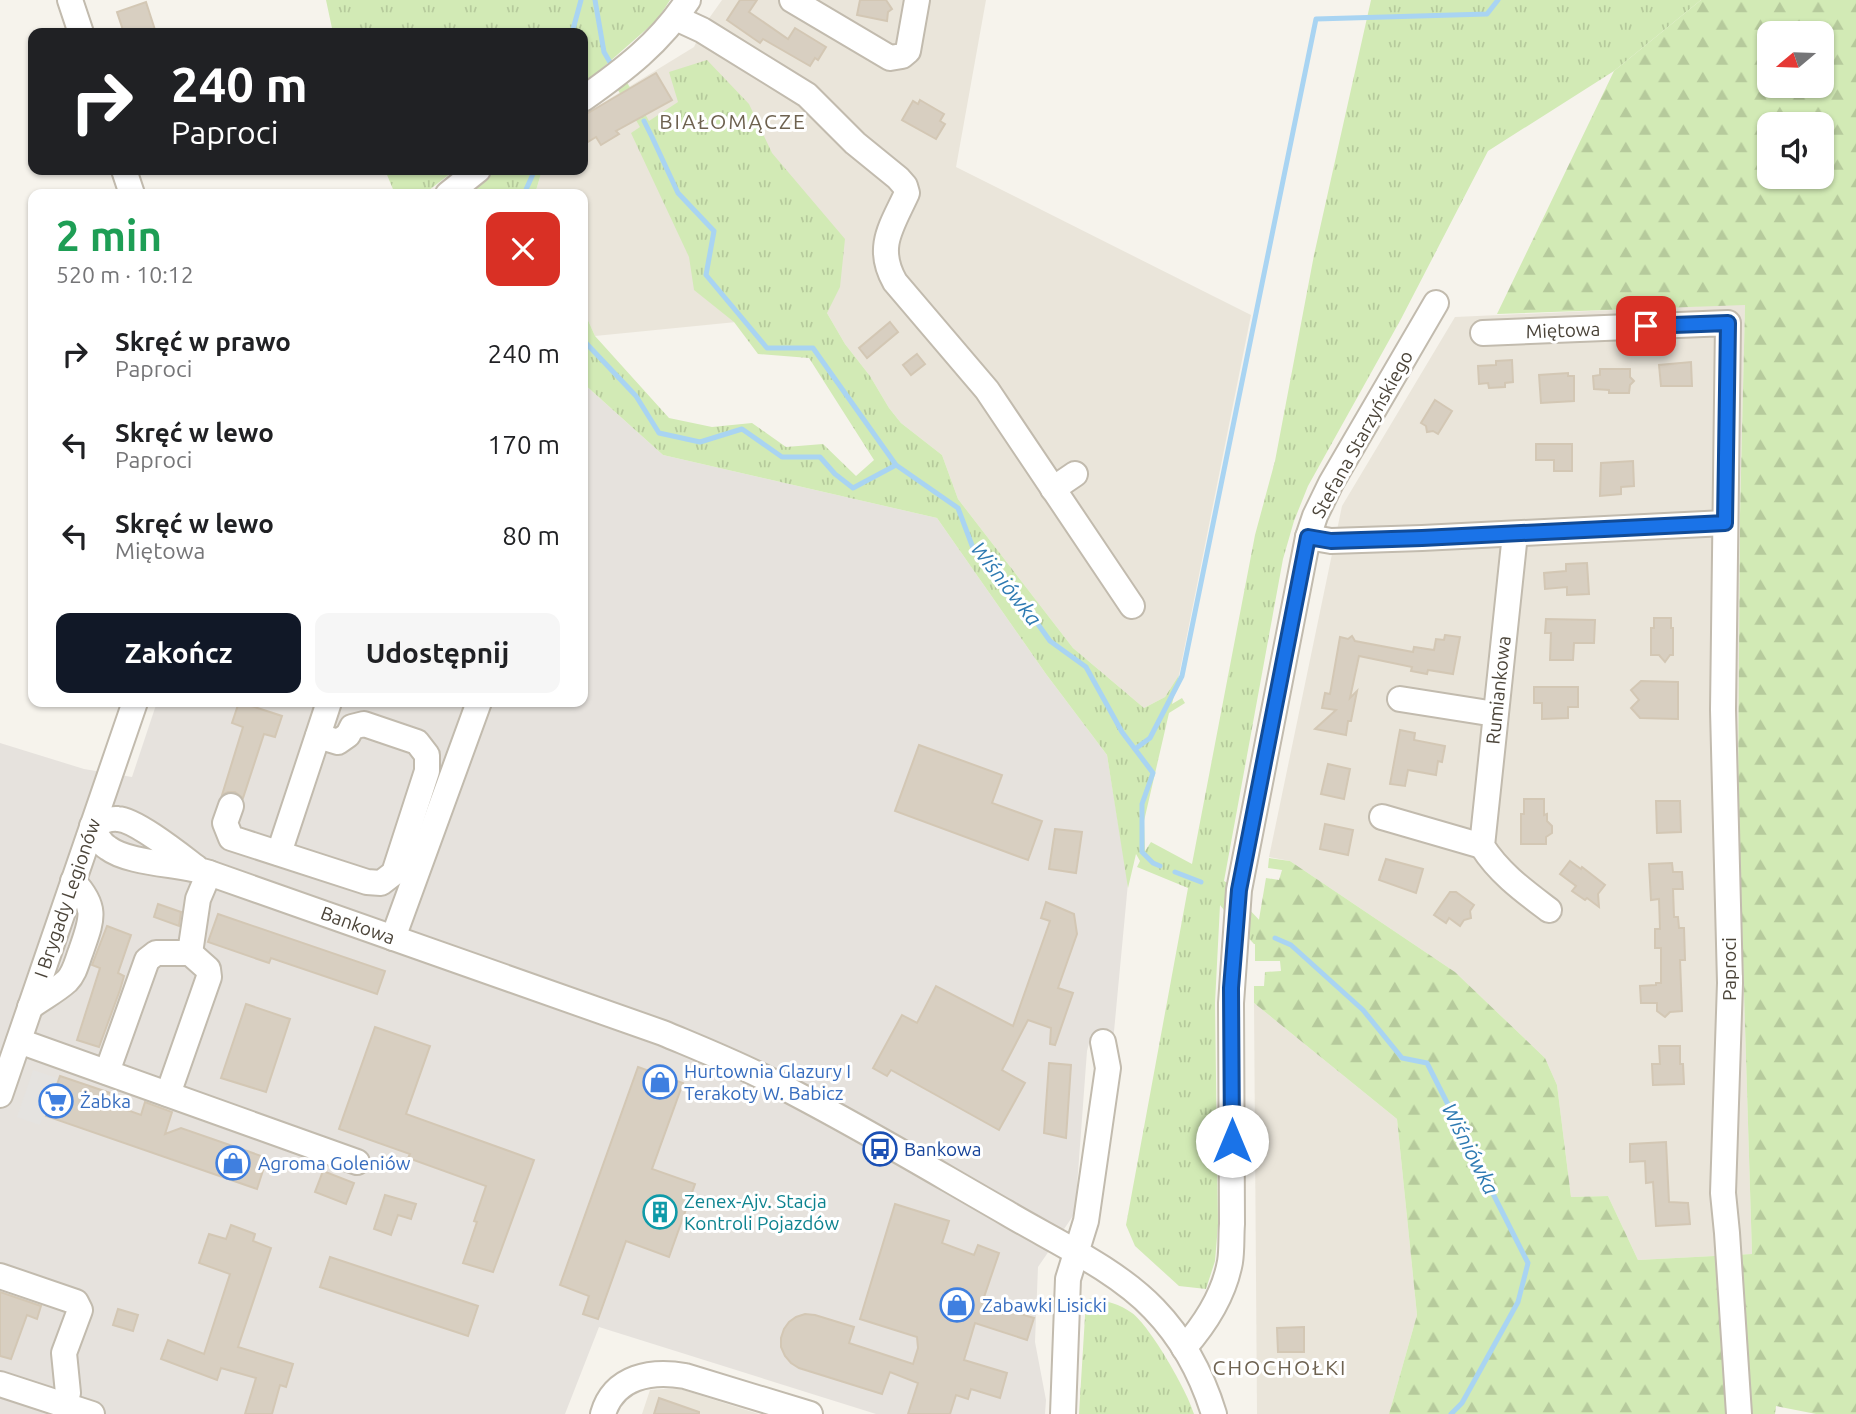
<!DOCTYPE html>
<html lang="pl">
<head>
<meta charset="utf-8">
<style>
  :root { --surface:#fff; --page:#f6f6f6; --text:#202124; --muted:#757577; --accent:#111827 }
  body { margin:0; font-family:Ubuntu,sans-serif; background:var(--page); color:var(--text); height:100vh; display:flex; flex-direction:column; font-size:26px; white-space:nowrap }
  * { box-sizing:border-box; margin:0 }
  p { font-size:23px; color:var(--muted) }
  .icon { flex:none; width:38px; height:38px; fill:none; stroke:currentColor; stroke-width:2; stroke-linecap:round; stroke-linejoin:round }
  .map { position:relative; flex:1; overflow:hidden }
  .details { position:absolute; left:28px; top:189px; width:560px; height:518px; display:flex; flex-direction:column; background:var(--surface); border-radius:14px; box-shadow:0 2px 5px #0004 }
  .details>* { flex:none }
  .hud { position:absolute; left:28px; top:28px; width:560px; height:147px; border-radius:14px; box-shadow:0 2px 5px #0004; background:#202124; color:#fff; overflow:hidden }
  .needle { width:46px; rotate:251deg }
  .buttons { position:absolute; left:1757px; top:21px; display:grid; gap:14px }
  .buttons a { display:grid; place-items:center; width:77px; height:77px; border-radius:14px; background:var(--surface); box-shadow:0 2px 5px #0004; font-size:35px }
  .pin { position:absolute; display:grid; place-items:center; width:60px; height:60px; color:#fff; margin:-30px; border-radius:14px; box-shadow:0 4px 10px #0006 }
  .me { position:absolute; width:77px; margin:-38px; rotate:0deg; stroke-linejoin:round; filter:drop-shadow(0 0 5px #0008) }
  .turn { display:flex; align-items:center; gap:24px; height:147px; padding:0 28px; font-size:32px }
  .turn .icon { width:91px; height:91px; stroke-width:2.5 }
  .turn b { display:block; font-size:49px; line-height:60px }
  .round { display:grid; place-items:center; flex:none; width:74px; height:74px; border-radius:14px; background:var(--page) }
  .overview { display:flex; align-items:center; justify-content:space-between; height:119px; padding:0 28px }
  h1 { font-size:42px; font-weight:700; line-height:52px; color:#1e9e55 }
  .action { display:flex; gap:14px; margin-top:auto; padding:14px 28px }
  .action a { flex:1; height:80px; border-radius:14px; background:var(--accent); color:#fff; font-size:28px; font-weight:700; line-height:80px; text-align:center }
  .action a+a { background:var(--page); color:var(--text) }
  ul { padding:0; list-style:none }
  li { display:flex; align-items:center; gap:21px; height:91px; padding:0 28px }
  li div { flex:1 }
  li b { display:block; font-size:26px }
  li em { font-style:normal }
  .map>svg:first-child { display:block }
</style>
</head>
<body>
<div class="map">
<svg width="1856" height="1414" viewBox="0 0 1856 1414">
  <defs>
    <pattern id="grass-tufts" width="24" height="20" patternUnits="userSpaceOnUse" patternTransform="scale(1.75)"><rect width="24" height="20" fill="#d2eab5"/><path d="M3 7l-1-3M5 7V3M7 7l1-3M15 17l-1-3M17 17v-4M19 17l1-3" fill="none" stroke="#b6ca9c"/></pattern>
    <pattern id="forest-firs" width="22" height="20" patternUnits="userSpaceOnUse" patternTransform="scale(1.75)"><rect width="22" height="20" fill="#d2eab5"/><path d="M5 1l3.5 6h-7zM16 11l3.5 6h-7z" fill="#b6ca9c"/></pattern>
  </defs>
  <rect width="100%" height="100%" fill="#f6f3ec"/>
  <g fill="#eae5da">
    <polygon points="722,0 986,0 956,167 1251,315 1179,675 1165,697 1144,708 1073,648 958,499 942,455 901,423 889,408 870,376 845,344 827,313 595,336 583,309 583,194 535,194 542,170 583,170 583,115 694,47 705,24"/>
    <polygon points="1745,304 1740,515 1738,797 1752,1254 1638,1260 1608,1196 1571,1197 1557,1085 1545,1058 1455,972 1290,861 1269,857 1342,506 1455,317"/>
    <polygon points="1254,1003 1397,1119 1417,1315 1389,1414 1257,1414"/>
    <polygon points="677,1388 759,1414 642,1414 650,1390"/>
  </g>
  <polygon fill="#e6e2dd" points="583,383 663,455 937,518 1046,674 1107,755 1128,883 1113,1042 1091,1035 1087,1051 1075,1213 1038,1267 1035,1342 1046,1400 1045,1414 876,1414 599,1327 565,1414 0,1414 0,743 84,769 132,777 157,702 583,702"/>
  <g fill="url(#grass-tufts)">
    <polygon points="326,0 670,0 657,20 592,77 583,83 583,33 333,33"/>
    <polygon points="1371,0 1701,0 1614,71 1488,151 1401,319 1308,486 1294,521 1283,559 1224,881 1239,890 1246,906 1263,924 1514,1280 1272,945 1254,944 1231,919 1220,905 1215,1003 1218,1225 1215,1261 1206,1289 1179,1286 1135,1246 1126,1225 1188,888 1137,867 1140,861 1136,854 1128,888 1107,755 1046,674 937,518 663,455 583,383 583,309 595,336 669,418 712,427 752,423 786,447 823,444 856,476 874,460 809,358 758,354 734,322 694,290 689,257 631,133 640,127 606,70 616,63 649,121 678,102 669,72 707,60 749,104 772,153 845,239 840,287 827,313 845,344 870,376 889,408 901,423 942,455 958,499 1073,648 1144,708 1165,697 1179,675 1172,704 1182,698 1185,703 1169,713 1144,821 1145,851 1151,842 1192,864 1255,535 1275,461 1314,255"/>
    <polygon points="385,170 455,170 424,194 395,194"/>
    <polygon points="497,170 542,170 535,194 464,194"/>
    <path d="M 1092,1298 C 1106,1301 1120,1304 1132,1313 C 1150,1326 1188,1392 1194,1414 L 1079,1414 L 1086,1300 Z"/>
  </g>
  <path fill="url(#forest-firs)" fill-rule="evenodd" d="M 1701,0 L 1856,0 L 1856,1414 L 1816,1414 L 1776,1406 L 1775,1414 L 1389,1414 L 1417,1315 L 1397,1119 L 1254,1003 L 1254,986 L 1264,986 L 1265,972 L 1281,971 L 1280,961 L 1255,961 L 1255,943 L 1266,878 L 1279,880 L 1282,870 L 1268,868 L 1269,858 L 1290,861 L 1455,972 L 1545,1058 L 1557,1085 L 1571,1197 L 1608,1196 L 1638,1260 L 1752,1254 L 1738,797 L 1740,515 L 1745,305 L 1497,314 L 1614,71 ZM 1769,33 L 1822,33 L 1822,86 L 1769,86 ZM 1769,124 L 1822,124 L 1822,177 L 1769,177 Z"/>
  <polygon fill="#e5e3e0" points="33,1070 57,1078 40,1125 17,1117"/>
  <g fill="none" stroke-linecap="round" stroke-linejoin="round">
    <g stroke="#a9d4f2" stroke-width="5">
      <polyline points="595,0 604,52 611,64"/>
      <polyline points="572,33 581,0"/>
      <polyline points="644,121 652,137 678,193 714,231 706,275 767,348 813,348 896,465"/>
      <polyline points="524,194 533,174"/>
      <polyline points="583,337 585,342 636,396 659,433 700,442 742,429 782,457 820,457 835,474 853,488 896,465 958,508 973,548 1025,606 1050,641 1086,667 1122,732 1153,773 1142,804 1142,852 1153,863 1160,866"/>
      <polyline points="1135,749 1150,738 1182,676 1316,19 1487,14 1498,0"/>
      <polyline points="1175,872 1201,882"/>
      <polyline points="1275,938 1291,945 1363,1010 1402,1058 1427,1063 1528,1263 1518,1302 1462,1403 1451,1414"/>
    </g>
  </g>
  <g fill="#d8cfc1" stroke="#d3c7b4" stroke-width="2">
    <polygon points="740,0 757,0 749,12 788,39 795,28 826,47 818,60 815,58 810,66 763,39 760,43 727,20"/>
    <polygon points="860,0 886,0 892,9 888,12 887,21 857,15"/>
    <polygon points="146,2 156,33 124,33 117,12"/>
    <polygon points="656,73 672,100 616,131 619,134 601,145 596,137 583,145 583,116"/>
    <polygon points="920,100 944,114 940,121 945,124 936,139 902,120 913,101 918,104"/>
    <polygon points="890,322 898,332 867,358 859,348"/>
    <polygon points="917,354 925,364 911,375 903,365"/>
    <polygon points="1512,360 1513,382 1505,383 1505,387 1489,388 1488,383 1479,384 1478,366 1496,365 1496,361"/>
    <polygon points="1691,362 1692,386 1661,386 1659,365"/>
    <polygon points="1600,369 1630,369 1630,377 1634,381 1630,385 1629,393 1609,393 1609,390 1594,389 1593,376 1600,375"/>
    <polygon points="1568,373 1568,376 1574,376 1574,401 1541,403 1539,375"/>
    <polygon points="1435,400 1452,411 1438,434 1433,431 1427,432 1426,426 1421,423"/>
    <polygon points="1536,444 1572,444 1572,471 1554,471 1554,460 1536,460"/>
    <polygon points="1633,461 1634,486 1621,487 1621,494 1600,496 1601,463"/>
    <polygon points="1587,563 1589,594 1567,595 1567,587 1545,589 1544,573 1566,571 1566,564"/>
    <polygon points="1654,618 1671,618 1671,628 1673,628 1673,655 1670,655 1665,662 1659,655 1651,655 1651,628 1654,628"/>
    <polygon points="1546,619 1595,620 1594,643 1574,643 1573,660 1550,660 1551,633 1545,633"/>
    <polygon points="1445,635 1460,637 1453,674 1428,670 1427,674 1411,671 1412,667 1359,656 1350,698 1357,691 1351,721 1348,721 1346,735 1315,729 1336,710 1322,708 1325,693 1330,694 1340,637 1348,639 1352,636 1355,641 1413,652 1414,647 1434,650 1436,639 1444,640"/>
    <polygon points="1641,681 1678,682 1678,719 1640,718 1631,708 1639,700 1631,690"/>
    <polygon points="1534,687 1578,687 1578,707 1568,707 1568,718 1542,719 1542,703 1534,703"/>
    <polygon points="239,702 282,716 275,737 264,734 243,798 235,792 228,792 222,795 243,727 232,723"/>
    <polygon points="1400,730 1415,733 1414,740 1445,746 1442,762 1438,761 1436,775 1408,770 1405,786 1390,784"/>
    <polygon points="919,745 1002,775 992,803 1042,821 1028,860 895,811"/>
    <polygon points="1328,764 1350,769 1344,799 1321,794"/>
    <polygon points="1524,799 1544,799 1544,815 1547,814 1547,821 1552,826 1552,833 1546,837 1546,844 1521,844 1521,814 1524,814"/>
    <polygon points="1656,801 1680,801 1681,832 1657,833"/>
    <polygon points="1325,824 1353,830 1348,855 1320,849"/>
    <polygon points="1055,829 1082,832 1076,873 1049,869"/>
    <polygon points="1386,859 1423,869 1416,893 1379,880"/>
    <polygon points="1570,861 1581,869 1582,867 1605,885 1598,894 1599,907 1587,898 1585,900 1572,891 1576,886 1560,874"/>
    <polygon points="1672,863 1673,872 1682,872 1683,889 1673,889 1674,917 1678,917 1679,928 1684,928 1685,960 1680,960 1682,1011 1670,1012 1665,1017 1657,1011 1657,1003 1641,1003 1640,986 1656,985 1656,983 1661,983 1661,948 1655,948 1655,929 1660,929 1659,899 1651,900 1649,864"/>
    <polygon points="1450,892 1456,892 1474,905 1470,911 1471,918 1464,920 1460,926 1449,918 1446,923 1434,915"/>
    <polygon points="1046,902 1074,914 1077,934 1058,988 1073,993 1055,1045 1050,1044 1051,1028 1028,1020 1002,1070 1025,1083 999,1130 891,1070 887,1076 873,1068 902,1015 917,1023 936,986 1013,1026 1050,921 1041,918"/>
    <polygon points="158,904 181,912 179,926 154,917"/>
    <polygon points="218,914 385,971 377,994 271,958 269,963 208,942"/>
    <polygon points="107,926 131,935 118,973 124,976 120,990 99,1047 77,1040 100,968 92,965"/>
    <polygon points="246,1004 290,1019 266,1092 221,1078"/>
    <polygon points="375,1027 430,1046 406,1114 534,1160 493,1272 463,1263 477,1222 474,1221 486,1186 408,1158 410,1154 339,1129"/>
    <polygon points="1659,1046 1680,1046 1680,1064 1683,1064 1684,1084 1653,1085 1652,1064 1660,1064"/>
    <polygon points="1049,1063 1071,1065 1066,1138 1044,1133"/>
    <polygon points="638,1067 683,1083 652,1169 695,1184 669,1257 626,1241 598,1319 583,1314 589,1296 560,1285"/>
    <polygon points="60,1076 113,1094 110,1104 141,1115 145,1102 172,1112 165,1134 181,1128 267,1158 257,1189 46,1116"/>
    <polygon points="1666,1142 1669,1202 1688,1203 1690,1224 1656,1226 1653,1182 1646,1183 1645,1161 1630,1162 1630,1144"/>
    <polygon points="323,1171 354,1183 346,1204 315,1192"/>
    <polygon points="385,1195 416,1204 411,1219 398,1215 391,1235 374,1229"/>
    <polygon points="895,1204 949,1221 942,1243 974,1255 978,1245 999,1253 982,1303 1034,1318 1027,1340 975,1323 964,1360 1007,1373 1000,1398 971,1389 968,1399 956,1395 950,1414 908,1414 918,1383 890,1372 882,1394 799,1368 791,1363 785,1356 781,1347 781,1338 784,1329 789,1322 796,1317 805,1314 815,1315 854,1327 849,1343 913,1364 918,1348 917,1337 860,1319"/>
    <polygon points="231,1225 255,1234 253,1241 271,1248 238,1347 293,1364 286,1387 280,1385 272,1414 245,1414 256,1378 221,1368 217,1380 161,1359 168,1340 204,1354 230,1274 199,1263 209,1234 226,1239"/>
    <polygon points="330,1257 478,1306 468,1336 320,1287"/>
    <polygon points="0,1292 41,1306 37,1319 27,1315 11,1359 0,1356"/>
    <polygon points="118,1309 138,1315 133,1331 113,1325"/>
    <polygon points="1304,1327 1304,1352 1278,1352 1277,1328"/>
    <polygon points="659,1398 699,1412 699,1414 654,1414"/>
  </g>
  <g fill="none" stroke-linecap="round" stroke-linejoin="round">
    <defs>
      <g id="minor">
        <polyline points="70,0 81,33"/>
        <polyline points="792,0 890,58 902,56 908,51 917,0"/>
        <path d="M 676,18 L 702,30 L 807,95 L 855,143 L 898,178 L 905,186 L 907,193 C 892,226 875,247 895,282 L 987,390 L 1132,606"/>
        <path d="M 583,99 C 624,70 660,43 688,0"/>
        <polyline points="124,170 132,194"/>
        <polyline points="448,194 478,170"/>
        <polyline points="1483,333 1728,323 1723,710 1730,983 1723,1193 1727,1233 1739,1414"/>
        <polyline points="1053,489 1075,474"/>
        <path d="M 1515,534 L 1482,846 C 1499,873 1524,891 1549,910"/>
        <polyline points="1308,537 1331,541 1422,538 1725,523"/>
        <polyline points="1400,699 1495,714"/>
        <polyline points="231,806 225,823 231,838 367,882 381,883 394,873 427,771 427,755 417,742 364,724 352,727 348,735 338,742 318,736"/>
        <polyline points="1382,817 1482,846"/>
        <polyline points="279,853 329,702"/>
        <path d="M 197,868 C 181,856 136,820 118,819 C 109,818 100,822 92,826 C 96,835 100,843 108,848 C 129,864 182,864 209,873 L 663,1033 C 701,1049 739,1064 775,1083 C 854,1123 930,1169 1007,1213 C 1054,1241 1116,1269 1154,1309 C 1182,1338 1202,1375 1214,1414"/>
        <polyline points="393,938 479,702"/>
        <path d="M 30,1007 C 42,998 56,991 67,981 C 75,973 77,961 81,951 C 92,919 98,908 73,881"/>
        <polyline points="19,1041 357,1162"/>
        <polyline points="107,1072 147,960 156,953 190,953 198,899 209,873"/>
        <polyline points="168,1094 209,977 208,969 190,953"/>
        <polyline points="0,1095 135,702"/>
        <polyline points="0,1276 76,1302 80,1310 64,1353 68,1393 64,1404"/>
        <path d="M 1184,1348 C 1206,1323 1224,1295 1230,1262 C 1232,1250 1231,1236 1232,1224 L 1231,1003 L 1239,890 L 1308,537 L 1315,516 L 1331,483 L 1436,303"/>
        <polyline points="0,1384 92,1414"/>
        <path d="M 603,1414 C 614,1376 652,1370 685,1376 L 810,1414"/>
        <polyline points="1063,1414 1068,1279 1086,1221 1108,1068 1103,1042"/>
      </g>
    </defs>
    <use href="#minor" stroke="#c2bbae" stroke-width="28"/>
    <use href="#minor" stroke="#fff" stroke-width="24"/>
  </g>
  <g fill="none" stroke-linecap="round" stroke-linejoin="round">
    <defs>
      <polyline id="route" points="1232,1141 1231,988 1239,890 1308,537 1331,541 1422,538 1725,523 1728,323 1646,326"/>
    </defs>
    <use href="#route" stroke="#114b97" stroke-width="18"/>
    <use href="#route" stroke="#1a73e8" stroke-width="12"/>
  </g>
  <defs>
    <symbol id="shop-ring" viewBox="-11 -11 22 22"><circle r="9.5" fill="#fff" stroke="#3f7fe0" stroke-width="1.5"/><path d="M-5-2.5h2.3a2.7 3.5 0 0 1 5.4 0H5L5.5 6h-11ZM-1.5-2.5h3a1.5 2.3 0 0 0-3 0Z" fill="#3f7fe0"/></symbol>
    <symbol id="supermarket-ring" viewBox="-11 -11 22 22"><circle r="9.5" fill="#fff" stroke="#3f7fe0" stroke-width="1.5"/><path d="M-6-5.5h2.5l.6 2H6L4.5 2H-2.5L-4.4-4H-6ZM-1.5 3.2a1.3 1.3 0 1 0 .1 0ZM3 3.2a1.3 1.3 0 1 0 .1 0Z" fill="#3f7fe0"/></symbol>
    <symbol id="bus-ring" viewBox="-11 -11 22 22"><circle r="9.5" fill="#fff" stroke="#1a4fb4" stroke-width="1.5"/><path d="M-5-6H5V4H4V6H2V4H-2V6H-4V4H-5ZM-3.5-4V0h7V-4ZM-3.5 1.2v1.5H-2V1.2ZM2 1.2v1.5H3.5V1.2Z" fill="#1a4fb4"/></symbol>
    <symbol id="building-ring" viewBox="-11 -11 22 22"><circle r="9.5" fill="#fff" stroke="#0f9aa8" stroke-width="1.5"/><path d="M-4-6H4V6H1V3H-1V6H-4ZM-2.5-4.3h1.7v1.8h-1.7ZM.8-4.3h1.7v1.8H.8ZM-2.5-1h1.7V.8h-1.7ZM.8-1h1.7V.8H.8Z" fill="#0f9aa8"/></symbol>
  </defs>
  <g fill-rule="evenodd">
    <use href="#shop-ring" x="641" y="1063" width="38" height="38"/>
    <use href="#supermarket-ring" x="37" y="1082" width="38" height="38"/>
    <use href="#bus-ring" x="861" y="1130" width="38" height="38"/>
    <use href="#shop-ring" x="214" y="1144" width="38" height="38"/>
    <use href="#building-ring" x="641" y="1193" width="38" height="38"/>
    <use href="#shop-ring" x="938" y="1286" width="38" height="38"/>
  </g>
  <g text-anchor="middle" stroke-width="6" stroke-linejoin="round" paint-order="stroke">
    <g font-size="19" fill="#4b4439" stroke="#fff">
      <text transform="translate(1563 330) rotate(-2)" y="7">Miętowa</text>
      <text transform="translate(1362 434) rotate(-61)" y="7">Stefana Starzyńskiego</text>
      <text transform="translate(1498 690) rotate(-84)" y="7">Rumiankowa</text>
      <text transform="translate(67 898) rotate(-71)" y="7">I Brygady Legionów</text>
      <text transform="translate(358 925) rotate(20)" y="7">Bankowa</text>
      <text transform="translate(1729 969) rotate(-90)" y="7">Paproci</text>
    </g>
    <g font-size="19" fill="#366cbe" stroke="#fff" text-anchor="start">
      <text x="684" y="1078">Hurtownia Glazury I<tspan x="684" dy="22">Terakoty W. Babicz</tspan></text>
      <text x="80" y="1108">Żabka</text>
      <text x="258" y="1170">Agroma Goleniów</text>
      <text x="982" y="1312">Zabawki Lisicki</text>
    </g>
    <g font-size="19" fill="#164399" stroke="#fff" text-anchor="start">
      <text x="904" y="1156">Bankowa</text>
    </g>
    <g font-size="19" fill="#0d838f" stroke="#fff" text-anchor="start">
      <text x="684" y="1208">Zenex-Ajv. Stacja<tspan x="684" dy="22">Kontroli Pojazdów</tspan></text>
    </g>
    <g font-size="21" letter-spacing="2" fill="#6e6250" stroke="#fff">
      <text x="733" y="129">BIAŁOMĄCZE</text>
      <text x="1280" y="1375">CHOCHOŁKI</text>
    </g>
    <g font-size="21" font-style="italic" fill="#2e7ab2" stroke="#fff">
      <text transform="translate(1006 584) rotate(52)" y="7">Wiśniówka</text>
      <text transform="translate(1470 1149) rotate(63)" y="7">Wiśniówka</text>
    </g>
  </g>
</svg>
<div class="buttons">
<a><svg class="needle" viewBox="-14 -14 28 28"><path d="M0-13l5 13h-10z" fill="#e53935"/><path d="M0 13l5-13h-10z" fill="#757577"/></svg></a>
<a><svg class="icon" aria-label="sound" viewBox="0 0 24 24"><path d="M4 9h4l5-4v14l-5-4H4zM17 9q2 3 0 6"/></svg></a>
</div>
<div class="pin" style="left:1646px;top:326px;background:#d93025"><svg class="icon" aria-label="arrive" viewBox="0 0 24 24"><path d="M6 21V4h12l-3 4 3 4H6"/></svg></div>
<svg class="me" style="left:1232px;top:1141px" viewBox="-20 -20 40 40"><circle r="19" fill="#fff"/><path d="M0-13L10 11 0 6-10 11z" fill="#1a73e8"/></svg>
<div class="hud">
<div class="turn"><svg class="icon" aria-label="right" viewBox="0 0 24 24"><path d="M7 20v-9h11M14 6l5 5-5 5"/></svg><div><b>240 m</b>Paproci</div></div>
</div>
<section class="details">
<div class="overview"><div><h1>2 min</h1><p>520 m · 10:12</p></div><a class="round" style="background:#d93025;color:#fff"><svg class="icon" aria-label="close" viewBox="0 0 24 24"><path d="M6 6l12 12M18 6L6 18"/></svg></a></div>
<ul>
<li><svg class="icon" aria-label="right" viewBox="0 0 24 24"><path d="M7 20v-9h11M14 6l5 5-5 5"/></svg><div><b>Skręć w prawo</b><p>Paproci</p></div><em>240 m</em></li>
<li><svg class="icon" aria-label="left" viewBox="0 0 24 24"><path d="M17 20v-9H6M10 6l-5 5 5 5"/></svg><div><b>Skręć w lewo</b><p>Paproci</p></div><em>170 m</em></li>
<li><svg class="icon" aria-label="left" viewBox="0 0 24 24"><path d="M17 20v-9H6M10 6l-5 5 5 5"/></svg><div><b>Skręć w lewo</b><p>Miętowa</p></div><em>80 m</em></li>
</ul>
<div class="action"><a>Zakończ</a><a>Udostępnij</a></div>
</section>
</div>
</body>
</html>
